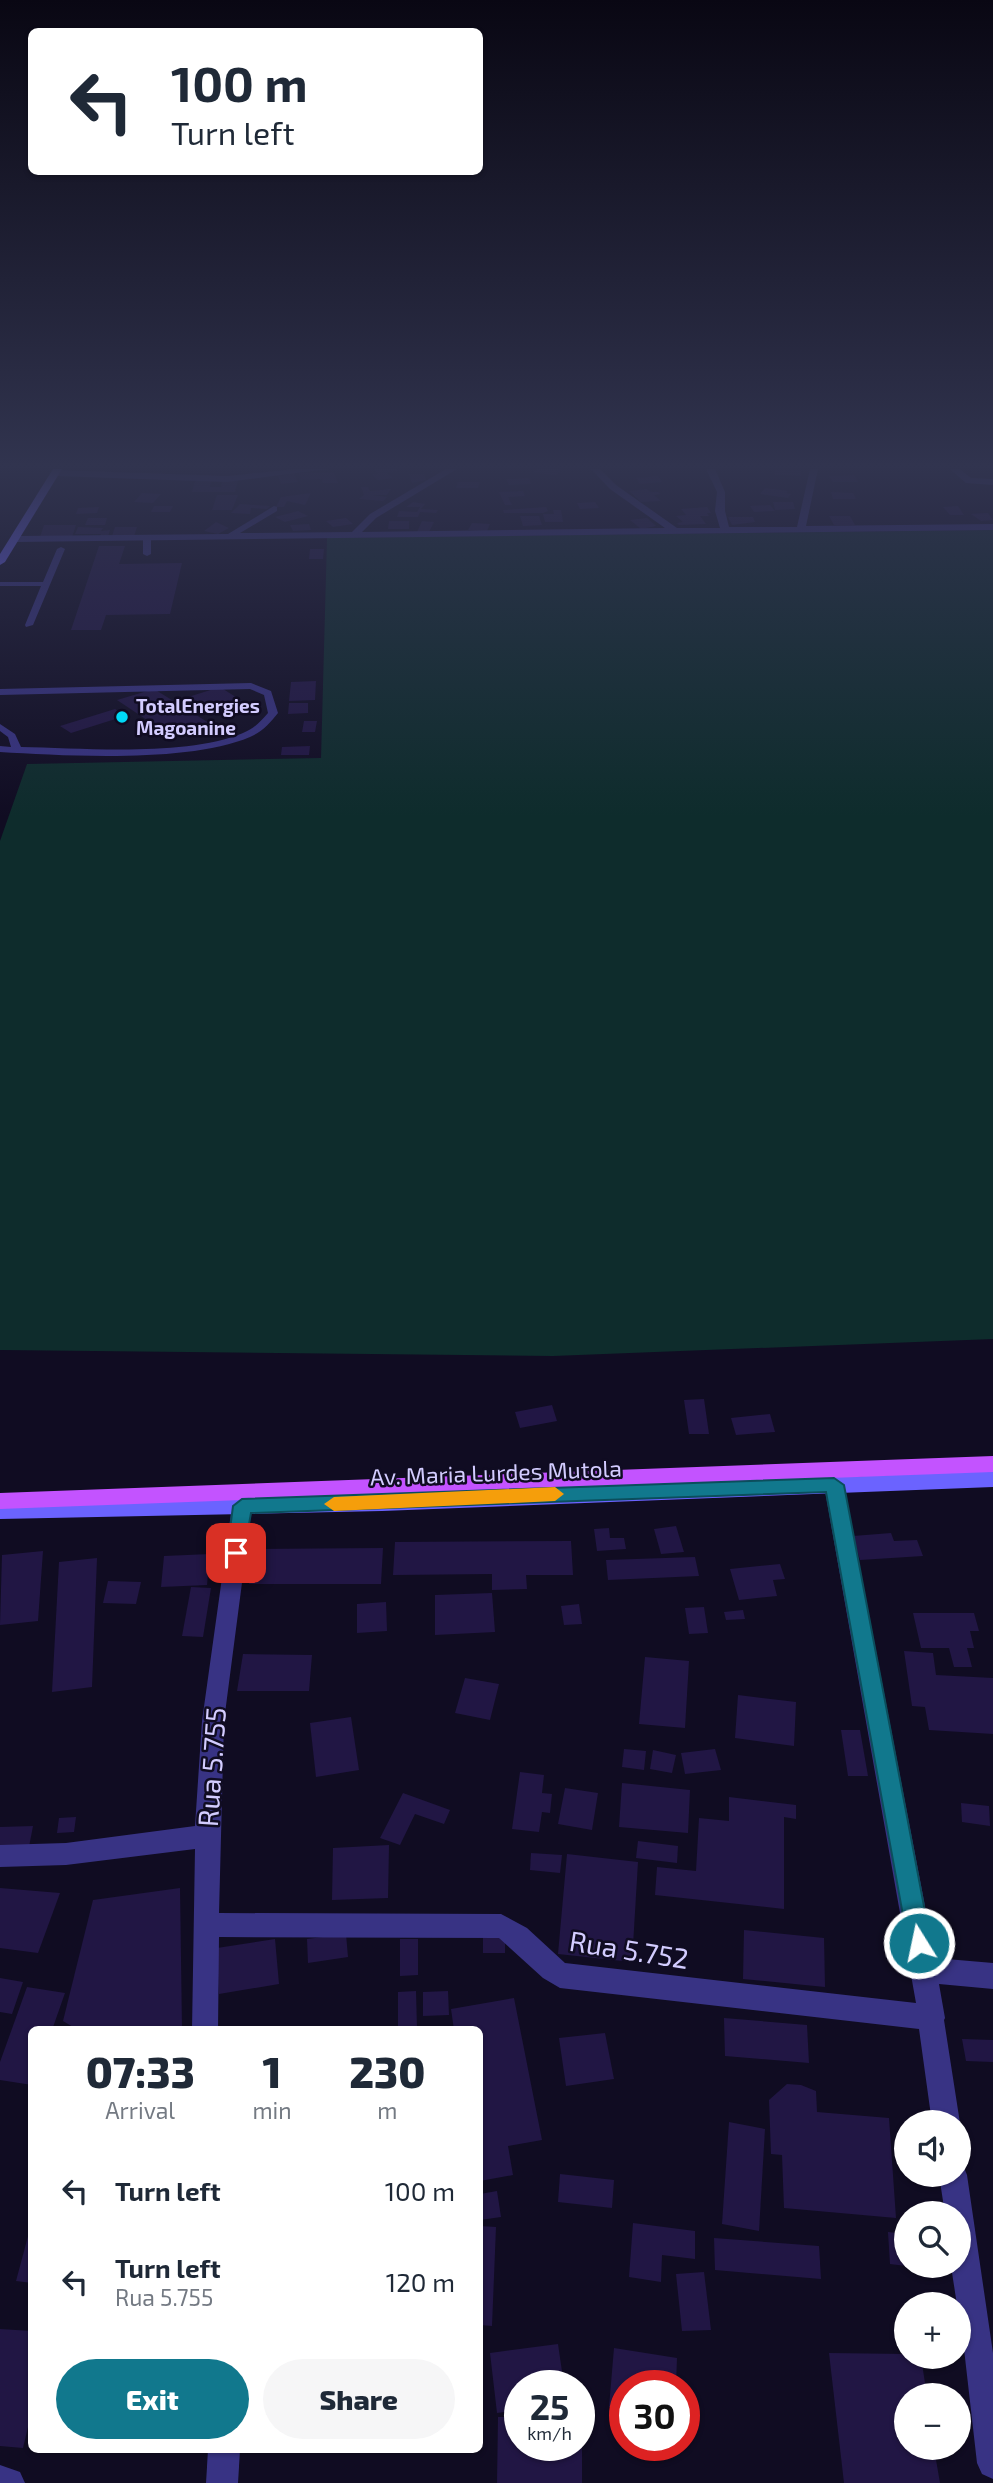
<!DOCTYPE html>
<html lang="en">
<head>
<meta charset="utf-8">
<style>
  :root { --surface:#fff; --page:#f6f6f7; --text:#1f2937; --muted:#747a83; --accent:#11788d }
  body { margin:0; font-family:"Exo 2",sans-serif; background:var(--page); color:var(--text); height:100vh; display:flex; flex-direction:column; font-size:26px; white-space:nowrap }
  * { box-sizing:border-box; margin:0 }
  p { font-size:23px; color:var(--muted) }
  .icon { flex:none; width:38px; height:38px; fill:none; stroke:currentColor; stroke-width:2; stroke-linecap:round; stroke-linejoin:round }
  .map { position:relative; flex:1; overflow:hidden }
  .sheet { position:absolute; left:28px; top:2026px; width:455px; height:427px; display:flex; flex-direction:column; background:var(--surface); border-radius:10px; box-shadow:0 2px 5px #0004 }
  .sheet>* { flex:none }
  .banner { position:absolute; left:28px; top:28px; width:455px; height:147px; border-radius:10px; box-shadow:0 2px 5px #0004; background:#fff; color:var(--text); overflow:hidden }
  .controls { position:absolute; left:894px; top:2110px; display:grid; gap:14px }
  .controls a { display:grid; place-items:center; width:77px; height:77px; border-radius:50%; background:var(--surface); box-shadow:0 2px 5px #0004; font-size:35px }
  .speed { position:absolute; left:504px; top:2370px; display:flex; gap:14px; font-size:35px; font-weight:700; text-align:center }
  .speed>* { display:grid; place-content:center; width:91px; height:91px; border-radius:50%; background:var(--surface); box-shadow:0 2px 5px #0004; line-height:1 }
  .speed small { font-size:18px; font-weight:400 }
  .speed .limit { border:10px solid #d22; background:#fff; color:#111 }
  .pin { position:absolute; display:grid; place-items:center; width:60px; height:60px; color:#fff; margin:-30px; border-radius:14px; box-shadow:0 4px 10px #0006 }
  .me { position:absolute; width:77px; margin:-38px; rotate:350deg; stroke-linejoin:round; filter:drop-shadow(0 0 5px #0008) }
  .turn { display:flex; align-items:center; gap:24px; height:147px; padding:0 28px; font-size:32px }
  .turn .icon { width:91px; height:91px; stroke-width:2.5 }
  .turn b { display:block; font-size:49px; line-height:60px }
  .eta { display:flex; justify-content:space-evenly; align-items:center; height:119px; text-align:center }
  .eta b { font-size:42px; font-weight:800; line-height:49px }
  .cta { display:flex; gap:14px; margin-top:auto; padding:14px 28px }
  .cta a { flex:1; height:80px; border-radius:42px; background:var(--accent); color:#fff; font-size:28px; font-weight:800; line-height:80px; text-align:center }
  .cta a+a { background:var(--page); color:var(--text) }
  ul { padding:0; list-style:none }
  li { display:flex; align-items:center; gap:21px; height:91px; padding:0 28px }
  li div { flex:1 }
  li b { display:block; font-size:26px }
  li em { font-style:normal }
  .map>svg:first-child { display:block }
</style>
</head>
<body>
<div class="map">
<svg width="993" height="2483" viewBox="0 0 993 2483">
  <rect width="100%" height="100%" fill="#100c22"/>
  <polygon fill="#0e2c2c" points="993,530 993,1339 553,1356 0,1350 0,841 27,764 321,758 327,538"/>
  <g fill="#211644">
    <polygon points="375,469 397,469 397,471 386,472 393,478 378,480 372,475 378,474"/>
    <polygon points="536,469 558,469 561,470 557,475 533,473"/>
    <polygon points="774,470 800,470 801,476 775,475"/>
    <polygon points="299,473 334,473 338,483 323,483 322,479 301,480"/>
    <polygon points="294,474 298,482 281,484 278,476"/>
    <polygon points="409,474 424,474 426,480 412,483"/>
    <polygon points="854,475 858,482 833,482 829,476"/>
    <polygon points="658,476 662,482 640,484 636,478"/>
    <polygon points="529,478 531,484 509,485 506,479"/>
    <polygon points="238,480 235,492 192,492 195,481 211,481 210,487 221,487 222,481"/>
    <polygon points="458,482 480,482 478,488 456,488"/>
    <polygon points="361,487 368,487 370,491 391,489 387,495 372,495 387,497 383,501 359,499 364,495"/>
    <polygon points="765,488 788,491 786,493 791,494 788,498 760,494"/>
    <polygon points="647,489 651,492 658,492 661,494 654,495 661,501 641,502 629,491"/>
    <polygon points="523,491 525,496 508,497 512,505 505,505 499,492"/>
    <polygon points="831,492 853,493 856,499 833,499"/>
    <polygon points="142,493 161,494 153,503 134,502"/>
    <polygon points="311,493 305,505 287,501 284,507 276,507 281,497"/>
    <polygon points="217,495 238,495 232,510 212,510"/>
    <polygon points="413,502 425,504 421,509 438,510 436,513 420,512 418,517 397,517 399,511 417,512 420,507 406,507"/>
    <polygon points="595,502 599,508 580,509 577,503"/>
    <polygon points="773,502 793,502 795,509 775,510"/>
    <polygon points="240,504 270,506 267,509 251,508 250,514 231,513"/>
    <polygon points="770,505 775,511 754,512 750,506"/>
    <polygon points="154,506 173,506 170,512 151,512"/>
    <polygon points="958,506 964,515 950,515 943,507"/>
    <polygon points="99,507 97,513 76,514 78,508"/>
    <polygon points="546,507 548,511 543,513 504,513 503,510"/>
    <polygon points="707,507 711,513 707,513 709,516 700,516 706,524 679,525 677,523 683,522 676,516 686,515 681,509"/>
    <polygon points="553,510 561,510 563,522 545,522 543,514 554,514"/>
    <polygon points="298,511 308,516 285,522 275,517"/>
    <polygon points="988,513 993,520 981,521 971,514"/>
    <polygon points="520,516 539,516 542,525 523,526"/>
    <polygon points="829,516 850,516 855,525 834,525"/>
    <polygon points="728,517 753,517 755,522 732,525"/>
    <polygon points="88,518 107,518 105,525 85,525"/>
    <polygon points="346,518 353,524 333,527 326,521"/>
    <polygon points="647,518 656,526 641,529 630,520"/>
    <polygon points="389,521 409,521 409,529 388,529"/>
    <polygon points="422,521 434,522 429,532 417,532"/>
    <polygon points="216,522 229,528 218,534 204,531"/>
    <polygon points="472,523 490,524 487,531 468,530"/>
    <polygon points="309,524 311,530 293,531 290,525"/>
    <polygon points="44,525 76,525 72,537 40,537"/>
    <polygon points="78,527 103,528 101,531 110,530 108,537 99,537 101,534 75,534"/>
    <polygon points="115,527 137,527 134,536 112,536"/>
    <polygon points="99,546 125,546 119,564 182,563 170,614 106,615 101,630 71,630"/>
    <polygon points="310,549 324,549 323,559 309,559"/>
    <polygon points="316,681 315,700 289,701 291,682"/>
    <polygon points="220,687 242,701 207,712 185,698"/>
    <polygon points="154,689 209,723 171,736 117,700"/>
    <polygon points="289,703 308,703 308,713 288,714"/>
    <polygon points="115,709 125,716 71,733 60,726"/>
    <polygon points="304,721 317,721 315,732 302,732"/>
    <polygon points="310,746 309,755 281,755 282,747"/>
    <polygon points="704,1399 709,1434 689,1434 684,1400"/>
    <polygon points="552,1405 557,1421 520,1428 515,1412"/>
    <polygon points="770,1414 775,1432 736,1435 731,1418"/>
    <polygon points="676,1526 684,1552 661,1554 654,1529"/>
    <polygon points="609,1528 610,1538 624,1538 626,1549 597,1551 594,1529"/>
    <polygon points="891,1533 894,1541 917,1540 923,1556 860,1560 853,1536"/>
    <polygon points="571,1541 573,1575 526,1575 527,1589 492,1590 492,1574 393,1575 395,1542"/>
    <polygon points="383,1548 381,1584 249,1584 253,1549"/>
    <polygon points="43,1551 38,1621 0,1625 2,1555"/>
    <polygon points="210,1554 207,1585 161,1587 164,1556"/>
    <polygon points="695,1557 699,1576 608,1580 606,1560"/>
    <polygon points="97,1558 92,1687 52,1692 59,1562"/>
    <polygon points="780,1564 785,1579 773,1580 777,1596 739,1600 730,1569"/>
    <polygon points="108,1581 141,1582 136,1604 103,1603"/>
    <polygon points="191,1587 211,1588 203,1637 182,1636"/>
    <polygon points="492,1593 495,1632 435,1635 435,1595"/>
    <polygon points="386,1602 387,1631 357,1633 357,1604"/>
    <polygon points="579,1604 582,1624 564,1625 561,1606"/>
    <polygon points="704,1607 708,1633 689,1634 685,1608"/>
    <polygon points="743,1610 745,1619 726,1620 724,1612"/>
    <polygon points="913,1613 974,1613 979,1631 970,1631 974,1648 967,1648 972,1667 954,1667 949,1648 921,1648"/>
    <polygon points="904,1651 933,1653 936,1675 993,1678 993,1734 929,1730 925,1707 912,1706"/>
    <polygon points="243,1654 312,1655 309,1691 237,1691"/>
    <polygon points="645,1657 689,1661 685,1728 639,1724"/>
    <polygon points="465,1678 499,1684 490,1720 455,1713"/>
    <polygon points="738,1695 796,1702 794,1746 735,1738"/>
    <polygon points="351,1717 359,1770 316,1777 310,1723"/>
    <polygon points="841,1730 860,1730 868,1776 848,1776"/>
    <polygon points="624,1749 646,1751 644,1770 622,1767"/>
    <polygon points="715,1749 721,1770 685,1774 681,1753"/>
    <polygon points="653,1750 676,1755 672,1773 650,1769"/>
    <polygon points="520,1772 544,1775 542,1793 552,1794 550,1813 542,1812 539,1832 512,1829"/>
    <polygon points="622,1783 690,1790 688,1833 619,1827"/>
    <polygon points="565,1788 598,1793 592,1830 558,1824"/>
    <polygon points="403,1793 450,1810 444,1824 415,1814 400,1845 380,1838"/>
    <polygon points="729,1797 796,1805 796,1819 784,1817 784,1909 655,1895 657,1867 696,1871 699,1818 729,1821"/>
    <polygon points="961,1803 989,1806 990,1826 962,1822"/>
    <polygon points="76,1817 74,1832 57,1833 59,1818"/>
    <polygon points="33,1826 29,1847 0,1847 0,1827"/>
    <polygon points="638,1841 678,1846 677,1863 636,1858"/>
    <polygon points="389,1845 388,1898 332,1900 333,1848"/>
    <polygon points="531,1853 562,1855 560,1873 530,1870"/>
    <polygon points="567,1854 638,1862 632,1962 558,1954"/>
    <polygon points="0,1888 60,1893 38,1953 0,1948"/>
    <polygon points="180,1888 182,2030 78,2030 63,2021 93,1900"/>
    <polygon points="744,1930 824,1938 825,1987 743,1979"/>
    <polygon points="346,1934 348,1957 308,1963 307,1939"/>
    <rect x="483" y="1937" width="22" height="16"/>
    <polygon points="275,1939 279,1984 219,1994 217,1948"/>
    <polygon points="400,1939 418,1939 418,1975 400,1976"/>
    <polygon points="0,1978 23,1982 12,2014 0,2012"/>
    <polygon points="27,1987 65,1993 52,2030 32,2030 32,2085 0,2080 0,2062"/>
    <polygon points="416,1991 417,2029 398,2030 398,1992"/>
    <polygon points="448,1991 449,2015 423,2016 423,1992"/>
    <polygon points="514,1998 542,2140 508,2146 513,2175 480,2181 480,2030 454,2030 451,2009"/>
    <polygon points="724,2018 807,2025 809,2063 725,2056"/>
    <polygon points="605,2033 614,2079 566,2086 559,2038"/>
    <polygon points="962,2039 993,2040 993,2062 966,2061"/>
    <polygon points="787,2084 801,2085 816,2091 817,2112 889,2118 896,2218 784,2208 782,2155 771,2154 769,2100"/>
    <polygon points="729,2122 765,2129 759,2231 722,2224"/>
    <polygon points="560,2174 614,2180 612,2208 558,2202"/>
    <polygon points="497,2191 501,2217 480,2220 480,2194"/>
    <polygon points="633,2223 695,2231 695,2259 662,2255 661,2282 629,2277"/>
    <polygon points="31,2225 32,2283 16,2281"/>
    <polygon points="480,2226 496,2227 492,2326 480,2325"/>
    <polygon points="888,2232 906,2234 906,2266 890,2264"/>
    <polygon points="714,2238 819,2246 821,2279 715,2270"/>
    <polygon points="704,2272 711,2330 682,2331 676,2274"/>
    <polygon points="0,2329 32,2331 32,2410 23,2448 0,2446"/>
    <polygon points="558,2344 564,2385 520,2385 520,2410 497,2413 490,2353"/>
    <polygon points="614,2348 677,2358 676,2385 625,2385 625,2409 609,2407"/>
    <polygon points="829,2353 906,2354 906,2357 921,2357 927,2396 906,2396 906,2448 934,2448 940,2483 844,2483"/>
    <polygon points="498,2417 520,2417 520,2445 579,2445 582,2435 582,2483 497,2483"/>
  </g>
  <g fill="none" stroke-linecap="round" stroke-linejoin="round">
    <g fill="#383384" fill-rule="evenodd">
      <polygon points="147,536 151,538 151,554 147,556 143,554 143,538"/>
      <polygon points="61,547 65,549 33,625 26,627 25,625 41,586 0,586 0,582 43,582 57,549"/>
      <path d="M 251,683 L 271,691 L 278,713 C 270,723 262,732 250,737 C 189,763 67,756 0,752 L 0,746 L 11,747 L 8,737 L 0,731 L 0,724 L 15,734 L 21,747 C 83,748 186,757 243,733 C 254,729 261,721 268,713 L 264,695 L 250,689 L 0,695 L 0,689 Z"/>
    </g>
    <g fill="#383384" fill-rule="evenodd">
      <polygon points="296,469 328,469 227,482 56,476 52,473 56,470 227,476"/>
      <polygon points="446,469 457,469 376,518 362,532 665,528 610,489 591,469 600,469 616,485 677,528 720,528 715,511 717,492 706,469 715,469 725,492 725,511 729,527 797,527 810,469 818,469 806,526 993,524 993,530 16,542 11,539 16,536 228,534 274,506 277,507 277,511 240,533 352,532 370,514"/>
      <polygon points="950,469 960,469 971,478 993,479 993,485 966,483"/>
      <polygon points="834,1477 841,1480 844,1485 935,1958 993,1963 993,1989 939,1984 945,2018 944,2020 960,2123 959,2125 932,2123 919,2029 560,1988 543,1978 499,1938 219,1937 218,2030 192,2030 195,1849 66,1865 0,1867 0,1845 66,1843 195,1826 202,1721 232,1506 235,1500 242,1498 249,1500 252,1506 224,1721 219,1913 501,1914 527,1928 565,1963 916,2003 824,1485 827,1480"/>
      <polygon points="959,2163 963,2165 967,2175 993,2353 993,2479 982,2474 977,2463 959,2305 957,2305 951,2266 959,2266 959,2214 945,2214 939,2175 959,2175"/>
      <polygon points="208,2450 240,2450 238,2483 206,2483"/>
      <polygon points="0,2465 20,2472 25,2483 0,2483"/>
    </g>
    <g fill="#6b63ff" fill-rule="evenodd">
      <polygon points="53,469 62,469 5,562 0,565 0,554"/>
      <polygon points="993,1471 993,1487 382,1511 0,1519 0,1503 382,1495"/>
    </g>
    <polygon fill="#c353ff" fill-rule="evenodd" points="993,1456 993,1472 0,1509 0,1493"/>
  </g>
  <linearGradient id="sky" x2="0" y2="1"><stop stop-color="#090713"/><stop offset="0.57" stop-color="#31344f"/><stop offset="1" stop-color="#31344f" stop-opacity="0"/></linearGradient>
  <rect width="993" height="817" fill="url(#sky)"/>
  <polygon fill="#11788d" stroke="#0b4e5c" stroke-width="2" points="834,1478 844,1485 931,1943 927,1951 919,1954 911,1951 908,1943 826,1492 251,1513 243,1558 229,1558 227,1553 233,1506 242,1499"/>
  <polygon fill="#f59e0b" points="555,1487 564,1494 555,1501 334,1511 324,1504 334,1497"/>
  <circle fill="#00d9f7" stroke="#100c22" stroke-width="2.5" cx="122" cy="717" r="7"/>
  <g text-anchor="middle" stroke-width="5" stroke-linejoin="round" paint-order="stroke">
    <g font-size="19" font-weight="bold" fill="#d3ccff" stroke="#100c22" text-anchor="start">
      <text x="136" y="713">TotalEnergies<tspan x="136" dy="22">Magoanine</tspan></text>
    </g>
    <g font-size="23" fill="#d3ccff" stroke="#100c22">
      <text transform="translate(496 1473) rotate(-2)" y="8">Av. Maria Lurdes Mutola</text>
    </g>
    <g font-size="28" fill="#d3ccff" stroke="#100c22">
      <text transform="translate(212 1767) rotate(-86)" y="10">Rua 5.755</text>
      <text transform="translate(629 1950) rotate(9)" y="10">Rua 5.752</text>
    </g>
  </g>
</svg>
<div class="controls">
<a><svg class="icon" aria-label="sound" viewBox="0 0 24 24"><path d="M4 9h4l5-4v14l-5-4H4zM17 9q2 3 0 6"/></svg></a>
<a><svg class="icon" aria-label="search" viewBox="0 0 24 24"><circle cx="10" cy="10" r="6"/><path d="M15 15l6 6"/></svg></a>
<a>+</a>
<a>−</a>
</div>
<div class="speed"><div>25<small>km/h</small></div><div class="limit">30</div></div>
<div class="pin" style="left:236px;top:1553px;background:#d93025"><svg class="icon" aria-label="arrive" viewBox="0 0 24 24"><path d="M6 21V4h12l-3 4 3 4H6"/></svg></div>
<svg class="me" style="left:919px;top:1943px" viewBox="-20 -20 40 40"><circle r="17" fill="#11788d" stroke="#fff" stroke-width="3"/><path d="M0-11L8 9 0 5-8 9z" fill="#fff"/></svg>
<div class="banner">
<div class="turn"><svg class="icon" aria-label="left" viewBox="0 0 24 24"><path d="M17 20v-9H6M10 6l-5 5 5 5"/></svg><div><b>100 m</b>Turn left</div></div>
</div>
<section class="sheet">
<div class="eta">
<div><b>07:33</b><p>Arrival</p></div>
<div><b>1</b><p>min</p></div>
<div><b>230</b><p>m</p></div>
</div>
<ul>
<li><svg class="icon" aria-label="left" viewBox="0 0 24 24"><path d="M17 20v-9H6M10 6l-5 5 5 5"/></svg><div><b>Turn left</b></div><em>100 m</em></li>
<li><svg class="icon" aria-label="left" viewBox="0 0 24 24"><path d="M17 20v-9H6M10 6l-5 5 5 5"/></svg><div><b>Turn left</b><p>Rua 5.755</p></div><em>120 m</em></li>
</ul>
<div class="cta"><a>Exit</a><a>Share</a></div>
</section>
</div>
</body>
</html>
